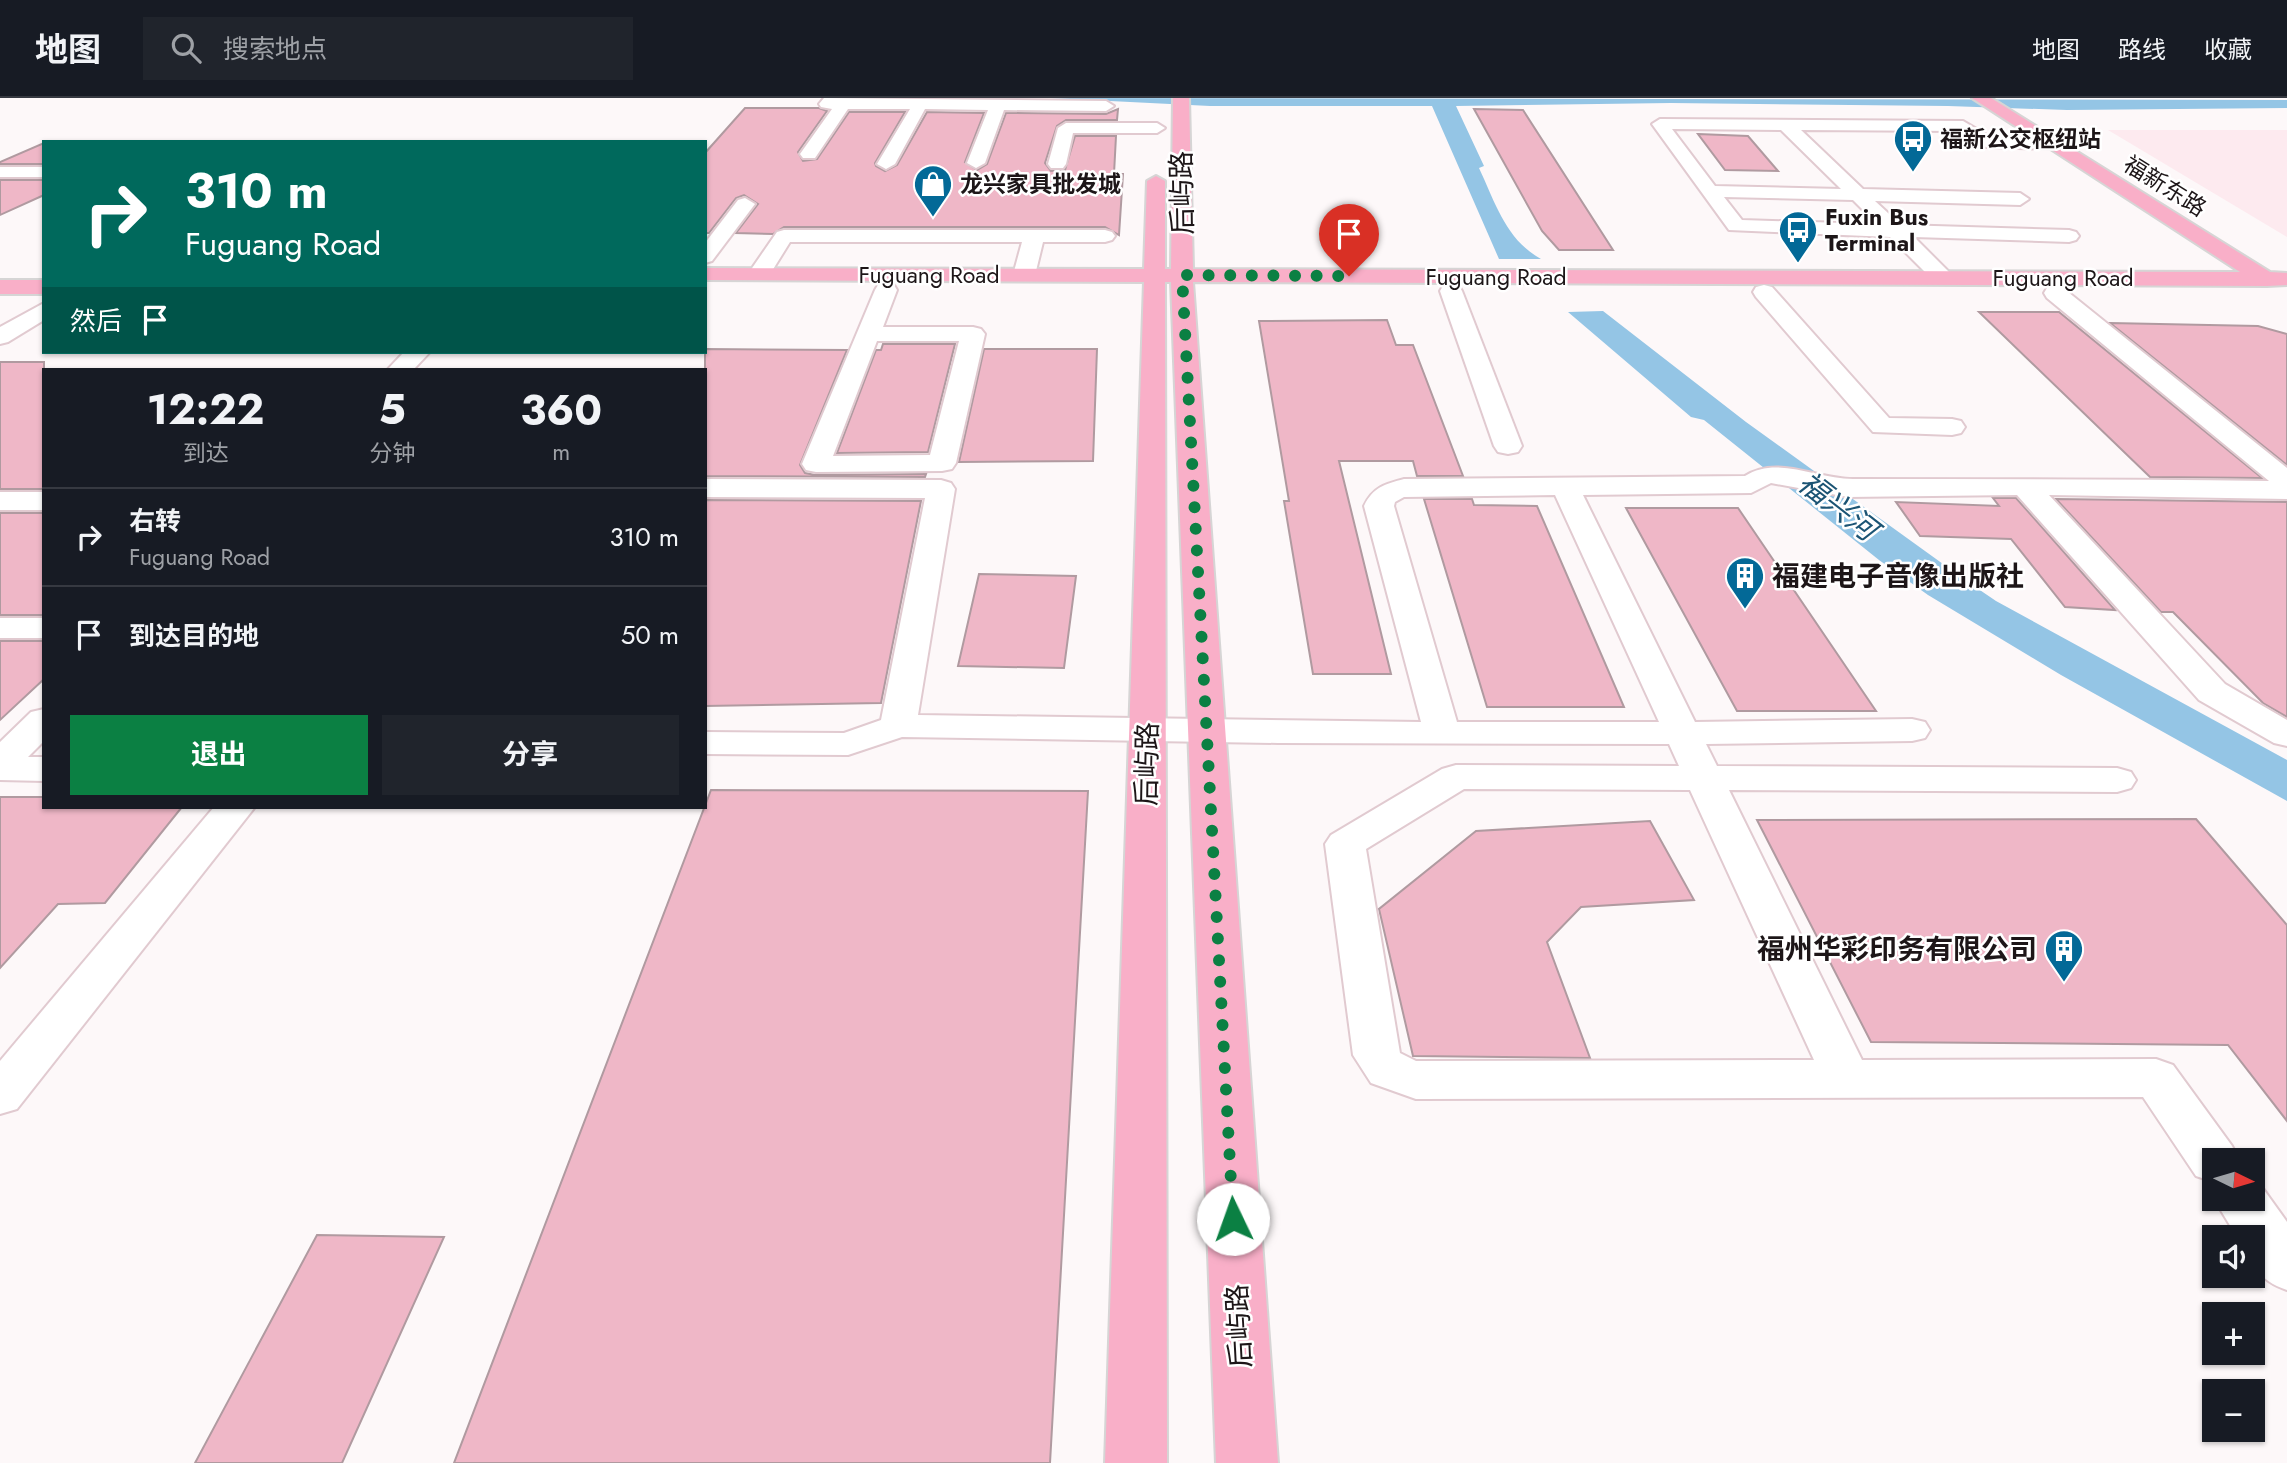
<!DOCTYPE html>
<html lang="zh">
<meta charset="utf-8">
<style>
:root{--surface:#171b24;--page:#20242c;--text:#f1f3f6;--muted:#9ea1a6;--line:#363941;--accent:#0b8043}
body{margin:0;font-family:Jost,"Noto Sans SC",sans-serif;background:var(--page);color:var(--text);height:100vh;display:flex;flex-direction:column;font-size:26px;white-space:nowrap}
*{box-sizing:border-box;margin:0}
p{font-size:23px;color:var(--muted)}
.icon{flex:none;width:38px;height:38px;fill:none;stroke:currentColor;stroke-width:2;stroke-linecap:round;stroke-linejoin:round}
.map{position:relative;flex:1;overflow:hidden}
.drawer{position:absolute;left:42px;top:270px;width:665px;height:441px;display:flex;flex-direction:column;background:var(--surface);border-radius:0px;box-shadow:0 2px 5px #0004}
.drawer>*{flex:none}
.hud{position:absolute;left:42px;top:42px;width:665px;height:214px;border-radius:0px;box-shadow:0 2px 5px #0004;background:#00695c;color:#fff;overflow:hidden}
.needle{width:46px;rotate:95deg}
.fabs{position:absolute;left:2202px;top:1050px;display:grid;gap:14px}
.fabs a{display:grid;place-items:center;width:63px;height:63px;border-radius:0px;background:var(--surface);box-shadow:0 2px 5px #0004;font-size:35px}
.pin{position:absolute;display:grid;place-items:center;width:60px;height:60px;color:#fff;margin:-72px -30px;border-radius:50% 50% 50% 0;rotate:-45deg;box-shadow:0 0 7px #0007}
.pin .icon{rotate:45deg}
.me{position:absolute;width:77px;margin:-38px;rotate:357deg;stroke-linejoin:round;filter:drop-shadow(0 0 5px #0008)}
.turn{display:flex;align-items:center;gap:24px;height:147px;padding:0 28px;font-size:32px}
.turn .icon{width:91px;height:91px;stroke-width:2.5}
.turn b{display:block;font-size:49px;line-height:60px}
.then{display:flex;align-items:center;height:66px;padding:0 28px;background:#0003;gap:14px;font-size:26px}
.eta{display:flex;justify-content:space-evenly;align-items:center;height:119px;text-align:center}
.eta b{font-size:42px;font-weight:700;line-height:49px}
.cta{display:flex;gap:14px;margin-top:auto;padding:14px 28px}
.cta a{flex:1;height:80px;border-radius:0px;background:var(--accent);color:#fff;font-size:28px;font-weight:700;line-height:80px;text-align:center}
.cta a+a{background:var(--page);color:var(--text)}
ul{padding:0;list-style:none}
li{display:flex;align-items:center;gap:21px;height:98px;padding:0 28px;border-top:2px solid var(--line)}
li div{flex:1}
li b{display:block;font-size:26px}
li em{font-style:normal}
header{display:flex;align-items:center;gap:42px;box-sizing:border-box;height:98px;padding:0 35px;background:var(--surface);border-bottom:2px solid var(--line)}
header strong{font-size:33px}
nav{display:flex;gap:38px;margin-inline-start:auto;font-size:24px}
.search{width:490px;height:63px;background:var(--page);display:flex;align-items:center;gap:18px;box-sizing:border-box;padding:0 24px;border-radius:0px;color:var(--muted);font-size:26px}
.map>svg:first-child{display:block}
</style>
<header>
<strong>地图</strong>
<div class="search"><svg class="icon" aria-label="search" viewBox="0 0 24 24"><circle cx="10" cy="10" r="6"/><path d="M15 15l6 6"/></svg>搜索地点</div>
<nav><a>地图</a><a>路线</a><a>收藏</a></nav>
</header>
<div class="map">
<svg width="2287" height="1365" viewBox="0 0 2287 1365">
<rect width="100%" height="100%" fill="#fdf8f9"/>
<!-- built -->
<path fill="#fdeaef" d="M2108,32H2287V139Z"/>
<!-- water -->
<g fill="#94c5e5">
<path d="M1050,0L2287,2V10L2067,12L1948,8L1671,5L1456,8L1484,68L1479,70C1495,104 1506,142 1541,161H1499L1432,8H1210Z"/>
<path d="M1603,213L1746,324L1968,484L1996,503L2287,662V703L2061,577L1928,497L1879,462L1704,322L1691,319L1568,214Z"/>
</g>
<!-- building -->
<g fill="#efb7c7" stroke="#b09aa0" stroke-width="2">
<path d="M745,10H819L827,13L798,54L803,63L817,61L849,14H905L875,65L876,68L885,73L897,67L927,14L984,15L965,64L977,72L987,66L1006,15L1106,16L1118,11L1117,22H1066L1057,28L1045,65L1051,73L1065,72L1075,38H1116L1114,76H1123L1119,137L1105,129H784L773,136L736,135L758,106L744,97L736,100L709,135H705V55Z"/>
<path d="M1474,11L1523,12L1613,152H1559L1542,133Z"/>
<path d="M1698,36L1748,38L1778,73L1725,72Z"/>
<path d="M44,45V66H0V64Z"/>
<path d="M0,82H44V97L0,117Z"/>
<path d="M1979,214H2059L2262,380L2150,379Z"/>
<path d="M1387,222L1396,247H1413L1463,378H1417L1413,363H1339L1391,576H1313L1284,403H1289L1259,223Z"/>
<path d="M2110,225L2258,228L2287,236V367Z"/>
<path d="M883,246H955L928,354L837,355L876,252H881Z"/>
<path d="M705,251L847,252L800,367L805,375L815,377L926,376L925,379L705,378Z"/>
<path d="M984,251H1097L1093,363L959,364Z"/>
<rect x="0" y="264" width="44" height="127"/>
<path d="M1993,400H2016L2115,512L2065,509L2011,441L1920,438L1896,404L1999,408Z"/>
<path d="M1424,401H1472L1474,407L1537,408L1624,609H1487Z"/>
<path d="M2056,401L2287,404V619L2263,605L2173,514H2161Z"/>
<path d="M705,402L921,403L881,605L705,608Z"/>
<path d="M1626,410H1738L1876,613H1737Z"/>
<rect x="0" y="415" width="44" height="102"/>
<path d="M979,476L1076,478L1064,570L958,568Z"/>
<path d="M0,543H44V581L0,622Z"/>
<path d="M711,692L1088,693L1050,1365H454Z"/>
<path d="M0,699H44V709H182L105,805L58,806L0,870Z"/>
<path d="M2196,721L2287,827V1023L2228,947L1871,944L1757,722Z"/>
<path d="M1650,723L1694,802L1581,809L1547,844L1590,960L1413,958L1379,811L1476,733Z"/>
<path d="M317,1137L444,1139L342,1365H195Z"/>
</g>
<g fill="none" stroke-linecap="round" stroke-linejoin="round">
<!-- minor casing -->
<g stroke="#e1cad0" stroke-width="4">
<g id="minor">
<path d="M824,0L1106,3L1114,8L1106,13L1004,12L985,65L976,70L967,65L988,12L925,11L895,66L886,71L877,66L910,11H848L815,60H803L800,56L832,11L821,9L819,6Z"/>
<path d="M1660,21L1963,23L1990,39L2060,42L2063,46L2054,51L1986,49L1959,33L1801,32L1863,91L2020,95L2029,101L2020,107L1875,103L1901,127L2069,132L2076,134L2079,138L2076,142L2069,144L1914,139L1954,179L1951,184H1935L1890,139L1729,132L1652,26ZM1672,31L1781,32L1841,91L1715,88ZM1724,99L1853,102L1877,126L1742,122Z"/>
<path d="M1066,25H1157L1165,30L1157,35H1073L1066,66L1063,70H1051L1048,66L1058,30Z"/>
<rect x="0" y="69" width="44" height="10"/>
<path d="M745,100L755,106L712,163L705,165V145L738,102Z"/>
<path d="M784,132H1105L1112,134L1115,138L1112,142L1105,144H1043L1035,177L1032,182H1016L1013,177L1022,144H790L767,181H751L748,176L777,134Z"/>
<path d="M886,185L894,187L897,192L883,229H973L981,231L985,236L956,365L952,371L942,373L816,374L806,372L802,366L875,192L878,187ZM877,243H959L930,357L833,358Z"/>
<path d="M1451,186L1459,188L1462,193L1522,348L1518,354L1508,356L1498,354L1494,348L1440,193L1443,188Z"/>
<path d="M1764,187L1772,189L1889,320L1952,321L1961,323L1965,329L1961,335L1952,337L1873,334L1756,199L1753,194L1756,189Z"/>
<path d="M2055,188L2063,190L2287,370V401L2049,397L2225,586L2287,622V648L2274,645L2199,602L2017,397L1848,399L1771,385L1751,395L1583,397L1695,624L1912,621L1925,624L1930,632L1925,640L1912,643L1706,646L1717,668L2117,670L2131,674L2136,682L2131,690L2117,694L1729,692L1862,962L2156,961L2173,967L2232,1048L2239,1062H2214V1084L2196,1078L2143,999L1416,1001L1371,985L1353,957L1325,746L1331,737L1442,671L1456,667L1679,668L1669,646L1278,645L902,639L848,657L705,656V634L844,635L881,622L925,400L705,399V381L941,382L951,385L955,391L918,617L1421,624L1364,408C1373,389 1385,386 1404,381L1745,378C1777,357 1817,381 1853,381C1992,381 2130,381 2269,383L2047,200L2044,195L2047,190ZM1555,397L1659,624H1457L1394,408L1395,404L1404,399ZM1464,691L1690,692L1814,962L1416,963L1400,955L1366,751Z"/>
<path d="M44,205V222L8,244L0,246V229Z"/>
<path d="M404,254H430L414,271H388Z"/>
<rect x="0" y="394" width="44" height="18"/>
<rect x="0" y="520" width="44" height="20"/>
<path d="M44,611V643L28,659H44V683L0,682V644L31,614Z"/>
<path d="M214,709H255L17,1011L0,1016V963Z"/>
<path d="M2252,1083L2259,1085L2287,1124V1192C2258,1182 2252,1169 2252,1139H2237L2214,1101H2252Z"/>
</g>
</g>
<!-- major casing -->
<g stroke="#d6d5d5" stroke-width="4">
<g id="major">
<path d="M1173,0H1189L1193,171L2240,174L1972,0H1991L2270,174L2287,175V187L2267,188L1193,184L1278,1365H1216L1171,184H1165L1167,1365H1105L1144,184L705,182V170L1144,171L1147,83L1156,78L1165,83V171H1171Z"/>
<rect x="0" y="182" width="44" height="14"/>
</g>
</g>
<!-- minor -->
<use href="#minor" fill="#fff" fill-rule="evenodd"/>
<!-- major -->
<use href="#major" fill="#f9afc8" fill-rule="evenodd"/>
</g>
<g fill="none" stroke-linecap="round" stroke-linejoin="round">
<!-- route -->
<path stroke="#0b8043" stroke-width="12" stroke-dasharray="0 21.6" d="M1233,1121L1182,177L1349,178"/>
</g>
<!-- icons -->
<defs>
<g id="bus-pin" transform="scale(2.0125)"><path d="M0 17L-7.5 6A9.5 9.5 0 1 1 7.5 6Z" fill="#036997" stroke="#fff"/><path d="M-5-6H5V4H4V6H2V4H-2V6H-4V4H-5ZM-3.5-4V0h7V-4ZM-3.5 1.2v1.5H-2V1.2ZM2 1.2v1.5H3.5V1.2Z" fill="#fff"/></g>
<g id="shop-pin" transform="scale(2.0125)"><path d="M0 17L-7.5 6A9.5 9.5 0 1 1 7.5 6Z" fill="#036997" stroke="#fff"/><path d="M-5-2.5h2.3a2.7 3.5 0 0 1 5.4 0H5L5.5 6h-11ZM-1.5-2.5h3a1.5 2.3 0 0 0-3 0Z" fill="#fff"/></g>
<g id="building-pin" transform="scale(2.0125)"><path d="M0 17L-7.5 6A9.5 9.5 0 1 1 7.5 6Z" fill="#036997" stroke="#fff"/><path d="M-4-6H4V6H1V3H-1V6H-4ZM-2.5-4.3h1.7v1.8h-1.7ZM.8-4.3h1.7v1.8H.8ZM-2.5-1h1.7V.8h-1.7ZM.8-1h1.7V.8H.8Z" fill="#fff"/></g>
</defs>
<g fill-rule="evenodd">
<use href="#bus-pin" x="1913" y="41"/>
<use href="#shop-pin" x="933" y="86"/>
<use href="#bus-pin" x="1798" y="132"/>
<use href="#building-pin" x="1745" y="478"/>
<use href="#building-pin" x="2064" y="851"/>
</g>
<g text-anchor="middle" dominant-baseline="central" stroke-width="5" stroke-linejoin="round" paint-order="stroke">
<!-- far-poi labels -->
<g font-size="23" font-weight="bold" fill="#1d1618" stroke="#fff" text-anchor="start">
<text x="1940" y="41">福新公交枢纽站</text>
<text x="960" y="86">龙兴家具批发城</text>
<text x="1825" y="119">Fuxin Bus<tspan x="1825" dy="26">Terminal</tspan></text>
</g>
<!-- far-street labels -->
<g font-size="23" fill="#1d1618" stroke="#fff">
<text transform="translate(2165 88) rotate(32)">福新东路</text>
<text x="929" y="177">Fuguang Road</text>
<text x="1496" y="179">Fuguang Road</text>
<text x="2063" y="180">Fuguang Road</text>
</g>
<!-- street labels -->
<g font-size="28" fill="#1d1618" stroke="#fff">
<text transform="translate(1182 95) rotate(-91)">后屿路</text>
<text transform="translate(1147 666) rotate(-89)">后屿路</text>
<text transform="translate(1239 1228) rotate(-93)">后屿路</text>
</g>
<!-- poi labels -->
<g font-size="28" font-weight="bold" fill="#1d1618" stroke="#fff" text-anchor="start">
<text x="1772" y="478">福建电子音像出版社</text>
<text x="2037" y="851" text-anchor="end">福州华彩印务有限公司</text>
</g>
<!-- water labels -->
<g font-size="30" font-style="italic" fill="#1b5474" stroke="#fff">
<text transform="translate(1838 408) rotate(38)">福兴河</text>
</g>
</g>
</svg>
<div class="fabs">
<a><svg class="needle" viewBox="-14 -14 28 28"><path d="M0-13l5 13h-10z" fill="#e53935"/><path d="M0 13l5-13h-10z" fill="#9ea1a6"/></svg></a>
<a><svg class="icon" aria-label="sound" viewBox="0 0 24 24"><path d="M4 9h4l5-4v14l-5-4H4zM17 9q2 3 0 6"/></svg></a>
<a>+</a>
<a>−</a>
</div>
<div class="pin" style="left:1349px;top:178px;background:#d93025"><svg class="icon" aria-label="arrive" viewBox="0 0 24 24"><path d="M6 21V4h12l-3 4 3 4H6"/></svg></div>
<svg class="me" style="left:1233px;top:1121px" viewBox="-20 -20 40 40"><circle r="19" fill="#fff"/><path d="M0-13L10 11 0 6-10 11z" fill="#0b8043"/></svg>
<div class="hud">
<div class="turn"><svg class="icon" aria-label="right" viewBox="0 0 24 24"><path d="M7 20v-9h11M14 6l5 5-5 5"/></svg><div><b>310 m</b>Fuguang Road</div></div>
<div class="then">然后<svg class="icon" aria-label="arrive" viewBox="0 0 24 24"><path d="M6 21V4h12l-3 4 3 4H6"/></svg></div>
</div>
<section class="drawer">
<div class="eta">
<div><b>12:22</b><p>到达</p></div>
<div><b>5</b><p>分钟</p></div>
<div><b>360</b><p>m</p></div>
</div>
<ul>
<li><svg class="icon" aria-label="right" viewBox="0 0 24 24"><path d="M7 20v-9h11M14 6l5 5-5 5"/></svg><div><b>右转</b><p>Fuguang Road</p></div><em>310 m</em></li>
<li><svg class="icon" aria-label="arrive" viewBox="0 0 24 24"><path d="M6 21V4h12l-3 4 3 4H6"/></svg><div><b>到达目的地</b></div><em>50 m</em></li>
</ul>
<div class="cta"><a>退出</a><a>分享</a></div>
</section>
</div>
